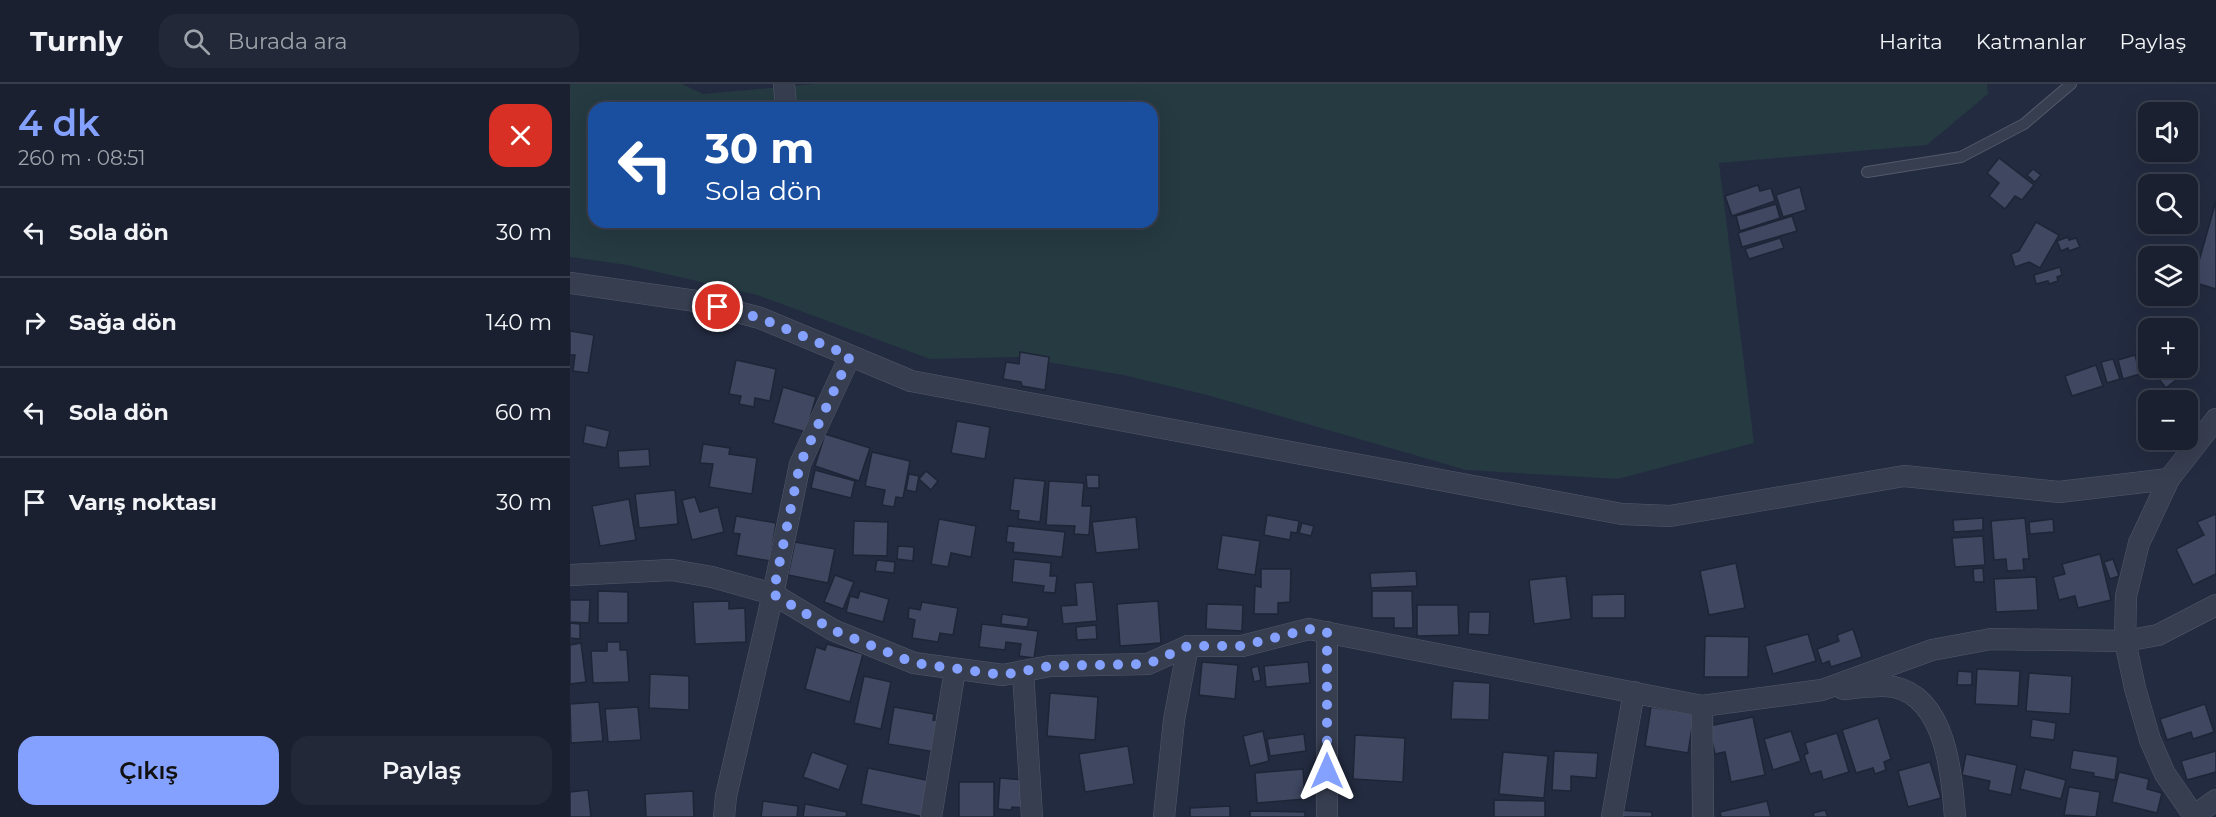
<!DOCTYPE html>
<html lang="tr">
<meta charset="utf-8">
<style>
:root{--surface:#1a2030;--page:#232838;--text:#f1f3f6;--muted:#9fa3ab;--line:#383e4c;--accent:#85a1ff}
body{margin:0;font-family:Montserrat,sans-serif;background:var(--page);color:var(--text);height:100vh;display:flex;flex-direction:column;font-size:22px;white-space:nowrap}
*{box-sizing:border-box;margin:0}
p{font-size:20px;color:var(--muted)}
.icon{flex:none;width:33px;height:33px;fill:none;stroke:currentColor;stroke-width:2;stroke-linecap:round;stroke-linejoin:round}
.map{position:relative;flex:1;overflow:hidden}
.side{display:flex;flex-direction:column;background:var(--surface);width:570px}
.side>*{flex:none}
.top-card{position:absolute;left:18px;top:18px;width:570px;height:126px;border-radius:18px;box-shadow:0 6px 24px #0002,0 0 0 2px var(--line);background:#1a4fa0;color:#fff;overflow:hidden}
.buttons{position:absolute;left:1568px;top:18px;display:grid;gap:12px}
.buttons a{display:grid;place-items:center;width:60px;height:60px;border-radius:12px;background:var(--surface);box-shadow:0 6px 24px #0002,0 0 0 2px var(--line);font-size:30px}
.pin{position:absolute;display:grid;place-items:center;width:51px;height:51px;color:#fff;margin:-26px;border:3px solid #fff;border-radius:50%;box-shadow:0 2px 6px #0007}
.me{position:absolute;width:66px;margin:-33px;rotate:0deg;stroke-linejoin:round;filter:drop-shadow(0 0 4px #0008)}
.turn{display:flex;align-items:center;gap:21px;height:126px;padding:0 18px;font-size:27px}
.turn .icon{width:78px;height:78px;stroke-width:2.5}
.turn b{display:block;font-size:42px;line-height:51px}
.round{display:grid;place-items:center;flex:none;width:63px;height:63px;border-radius:18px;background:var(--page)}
.summary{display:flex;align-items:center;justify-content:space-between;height:102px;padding:0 18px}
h1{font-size:36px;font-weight:600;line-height:45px;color:var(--accent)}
.primary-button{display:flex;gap:12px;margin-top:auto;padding:12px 18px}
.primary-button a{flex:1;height:69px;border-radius:18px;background:var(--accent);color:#111;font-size:24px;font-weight:600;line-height:69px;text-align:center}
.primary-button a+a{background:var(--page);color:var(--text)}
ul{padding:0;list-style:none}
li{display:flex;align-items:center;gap:18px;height:90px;padding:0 18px;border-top:2px solid var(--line)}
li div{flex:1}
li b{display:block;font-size:22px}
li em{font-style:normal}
header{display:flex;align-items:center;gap:36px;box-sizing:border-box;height:84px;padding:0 30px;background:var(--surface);border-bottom:2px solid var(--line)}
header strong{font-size:28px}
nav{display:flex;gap:33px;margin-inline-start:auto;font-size:21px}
.search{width:420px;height:54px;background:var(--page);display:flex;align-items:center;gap:15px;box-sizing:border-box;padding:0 21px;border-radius:18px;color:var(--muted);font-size:22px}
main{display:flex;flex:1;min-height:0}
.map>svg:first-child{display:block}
</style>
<header>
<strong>Turnly</strong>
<div class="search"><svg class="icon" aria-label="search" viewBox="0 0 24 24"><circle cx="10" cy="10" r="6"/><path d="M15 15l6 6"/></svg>Burada ara</div>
<nav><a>Harita</a><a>Katmanlar</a><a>Paylaş</a></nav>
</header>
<main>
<section class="side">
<div class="summary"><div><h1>4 dk</h1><p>260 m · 08:51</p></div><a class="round" style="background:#d93025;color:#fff"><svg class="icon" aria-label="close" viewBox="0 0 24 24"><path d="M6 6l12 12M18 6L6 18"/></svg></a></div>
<ul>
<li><svg class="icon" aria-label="left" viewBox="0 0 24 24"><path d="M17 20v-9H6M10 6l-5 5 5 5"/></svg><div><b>Sola dön</b></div><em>30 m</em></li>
<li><svg class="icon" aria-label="right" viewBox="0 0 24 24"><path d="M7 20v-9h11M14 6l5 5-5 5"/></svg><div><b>Sağa dön</b></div><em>140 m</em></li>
<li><svg class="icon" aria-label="left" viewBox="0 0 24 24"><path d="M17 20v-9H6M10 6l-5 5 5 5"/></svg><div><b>Sola dön</b></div><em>60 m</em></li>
<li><svg class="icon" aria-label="arrive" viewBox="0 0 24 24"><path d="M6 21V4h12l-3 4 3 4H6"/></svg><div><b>Varış noktası</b></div><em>30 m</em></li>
</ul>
<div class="primary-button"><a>Çıkış</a><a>Paylaş</a></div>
</section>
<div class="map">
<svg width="1646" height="733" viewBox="0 0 1646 733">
<rect width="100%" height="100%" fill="#232b40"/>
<!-- green -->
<path fill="#253a41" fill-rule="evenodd" d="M0,0H112L133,10L245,0H1417L1418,10L1357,61L1149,79L1184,359L1048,395L896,386L637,311L553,291L448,273L360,275L187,211L57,181L0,173ZM24,24H582V138H24Z"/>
<!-- building -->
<g fill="#3f4761" stroke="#1e2537" stroke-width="1.5">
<path d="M1429,74L1464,101L1452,116L1445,112L1435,125L1419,112L1429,99L1417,89Z"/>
<path d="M1463,85L1471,91L1465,98L1457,91Z"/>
<path d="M1188,101L1190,107L1201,104L1205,117L1162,132L1155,112Z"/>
<path d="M1230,103L1236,126L1213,133L1206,111Z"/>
<path d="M1646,117V205L1623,198Z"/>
<path d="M1206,120L1210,134L1170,147L1166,132Z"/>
<path d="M1222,132L1227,147L1172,163L1168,149Z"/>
<path d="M1466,138L1489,151L1470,184L1459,178L1445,183L1441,170L1449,167Z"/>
<path d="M1498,153L1499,156L1506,154L1510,163L1499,167L1498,164L1491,167L1487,157Z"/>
<path d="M1210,154L1214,164L1179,175L1175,165Z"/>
<path d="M1490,183L1492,191L1487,193L1488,197L1479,200L1478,197L1466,200L1464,191Z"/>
<path d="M0,247L24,251L18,289L3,287L5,271H0Z"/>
<path d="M1617,266L1627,279L1596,304L1580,284H1617Z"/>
<path d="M450,268L479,273L475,306L452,302L451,298L433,295L436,278L449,280Z"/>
<path d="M1565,271L1570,290L1553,295L1548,276Z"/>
<path d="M1543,275L1550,295L1537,299L1531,278Z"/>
<path d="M166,276L206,285L200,317L185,314L184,323L169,320L171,312L159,310Z"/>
<path d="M1526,281L1533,302L1502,312L1495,292Z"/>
<path d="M213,303L246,313L236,348L203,339Z"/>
<path d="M387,337L420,343L415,375L381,369Z"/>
<path d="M16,341L40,347L36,364L13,359Z"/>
<path d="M255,350L300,364L289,397L245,382Z"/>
<path d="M133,360L160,364L159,370L187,374L182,410L139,403L143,380L130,379Z"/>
<path d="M79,365L80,382L49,384L48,367Z"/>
<path d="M302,368L340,377L333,414L326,413L324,423L312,421L315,406L295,402Z"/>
<path d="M245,386L285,397L281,414L241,404Z"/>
<path d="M356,387L368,397L361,406L349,395Z"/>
<path d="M339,390L349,392L346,408L336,406Z"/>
<path d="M516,391H529V404H517Z"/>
<path d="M444,394L475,397L470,438L448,435L449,427L440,426Z"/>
<path d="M479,397L514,399L512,422H521L519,451L504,450L505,442L476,441Z"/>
<path d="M105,406L108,440L69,444L65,410Z"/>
<path d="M125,413L130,428L148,423L154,448L122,456L112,416Z"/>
<path d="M59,415L66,456L30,462L22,422Z"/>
<path d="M1646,430V490L1623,501L1606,465L1634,451L1627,438Z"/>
<path d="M697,431L729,437L727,449L721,448L720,456L694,451Z"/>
<path d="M166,432L206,439L200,477L166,471L170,450L163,449Z"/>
<path d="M566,433L569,465L526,469L522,438Z"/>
<path d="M1413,434V446L1384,448L1383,436Z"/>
<path d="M1455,434L1459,475H1453L1454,486L1437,487L1436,475L1424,476L1421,437Z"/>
<path d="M369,435L406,442L401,473L381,469L378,483L361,480Z"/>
<path d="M1483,435L1484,448L1460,450L1459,438Z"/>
<path d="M284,437L318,438L317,472L283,471Z"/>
<path d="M732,439L744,442L741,452L729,449Z"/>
<path d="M438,442L495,448L492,473L443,468L444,459L436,458Z"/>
<path d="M652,451L690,457L685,491L647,485Z"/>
<path d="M1413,452L1415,481L1385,483L1382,454Z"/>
<path d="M225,458L265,465L258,499L218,491Z"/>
<path d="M328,462L344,463L343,477L327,475Z"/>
<path d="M1530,470L1541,516L1508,524L1505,512L1489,516L1483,493L1495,490L1492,480Z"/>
<path d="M444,475L481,479L480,492H487L485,509L473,508L474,502L442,498Z"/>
<path d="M1543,475L1549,492L1540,495L1534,478Z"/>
<path d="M307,476L325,478L324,489L305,487Z"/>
<path d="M1166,479L1175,524L1139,531L1130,487Z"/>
<path d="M1413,484L1414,498H1404L1403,485Z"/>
<path d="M691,485H721L720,518L708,519V530H684L685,502L691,503Z"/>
<path d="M846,487L847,502L801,504L800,489Z"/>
<path d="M265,491L284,498L273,525L254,518Z"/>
<path d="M996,492L1001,535L964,540L959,496Z"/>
<path d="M1466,493L1468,526L1426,528L1424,495Z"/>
<path d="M523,498L527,537L493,540L491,522L507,521L505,499Z"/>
<path d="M28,507L58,508V539H28Z"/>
<path d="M290,507L319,515L313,538L276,528L280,512L288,514Z"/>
<path d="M802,507H842L843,544H824V534H802Z"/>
<path d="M1055,510V534H1022V511Z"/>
<path d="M0,516H20L19,539L0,538Z"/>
<path d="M159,517V525L175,524L176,558L125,560L123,518Z"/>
<path d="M588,517L591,559L550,562L547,520Z"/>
<path d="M352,518L388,524L383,551L370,549L368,558L342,554L345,536L338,534L339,524L350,526Z"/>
<path d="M637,520L673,521L672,547L636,545Z"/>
<path d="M847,521H888L889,551L847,552Z"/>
<path d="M899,528H920L919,551L898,550Z"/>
<path d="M432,530L459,534L457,543L431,540Z"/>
<path d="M0,539L10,540V555L0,554Z"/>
<path d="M412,540L468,547L464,574L449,572L451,560L436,558L435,566L409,563Z"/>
<path d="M526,541L527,555L507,556L506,543Z"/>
<path d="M1283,545L1292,573L1261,583L1259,577L1252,580L1247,565L1269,557L1267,551Z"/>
<path d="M1238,550L1246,577L1203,590L1195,562Z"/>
<path d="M1135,552L1179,553L1178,593H1134Z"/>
<path d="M37,558H50V566H57L59,598L23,599L21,567H37Z"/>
<path d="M11,559L16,598L0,600V561Z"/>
<path d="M257,560L293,570L280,618L235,605L246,563L255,566Z"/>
<path d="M632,578L668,581L665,615L629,611Z"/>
<path d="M738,578L740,599L696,603L694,582Z"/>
<path d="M688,582L691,596L684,598L681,584Z"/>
<path d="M1407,585L1450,587L1448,622L1405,620Z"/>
<path d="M1388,587L1402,588V601H1387Z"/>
<path d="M1459,589L1502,592L1500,630L1456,627Z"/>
<path d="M80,590L119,592V626L79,624Z"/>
<path d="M294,592L321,598L311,645L284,639Z"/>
<path d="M883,597L920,599L919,636L881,635Z"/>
<path d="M480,609L528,613L525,656L477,652Z"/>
<path d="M29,618L33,657L1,659L0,620Z"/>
<path d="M1635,620L1644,648L1623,655L1621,648L1597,656L1590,635Z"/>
<path d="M68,623L71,656L38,658L35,625Z"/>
<path d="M324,623L364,630L363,636L371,637L365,668L318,660Z"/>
<path d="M1081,623L1124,630L1118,669L1075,662Z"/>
<path d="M1183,633L1195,691L1161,698L1155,668L1145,670L1139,642Z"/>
<path d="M1308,634L1321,675L1314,678L1316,686L1305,690L1303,684L1286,689L1272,646Z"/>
<path d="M1462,635L1486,639L1484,656L1460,653Z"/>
<path d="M693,647L699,677L680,682L673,652Z"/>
<path d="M1221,647L1231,677L1203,686L1194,655Z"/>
<path d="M1267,649L1279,688L1253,696L1251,687L1240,690L1234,671L1238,669L1235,659Z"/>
<path d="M734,650L736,667L700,672L697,655Z"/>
<path d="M785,651L835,654L833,698L783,695Z"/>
<path d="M558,662L564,700L515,708L509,670Z"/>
<path d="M1503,666L1548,673L1545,696L1523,692L1524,689L1500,685Z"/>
<path d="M984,667L1028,669L1026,694L1001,692V707L982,706Z"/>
<path d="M1646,667V688L1617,696L1611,677Z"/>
<path d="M242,668L278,681L269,706L233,693Z"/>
<path d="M933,668L978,672L974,714L929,710Z"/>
<path d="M1396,670L1447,681L1441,711L1418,706L1420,697L1392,691Z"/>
<path d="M1360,678L1371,714L1338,723L1328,687Z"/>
<path d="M298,684L361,697L354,733L291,720Z"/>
<path d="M733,685L735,715L687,719L685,689Z"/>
<path d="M1455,685L1496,696L1491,715L1450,705Z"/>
<path d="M1549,688L1579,695L1577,705L1592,709L1587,729L1542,718Z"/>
<path d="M430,694L455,696L453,724L442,723L441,726L428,725Z"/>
<rect x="389" y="698" width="35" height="35"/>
<path d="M1499,703L1530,708L1526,733L1494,731Z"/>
<path d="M18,706L21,733H0V708Z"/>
<path d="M123,707L124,733H76L75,710Z"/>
<path d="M924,716L975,717V733H924Z"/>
<path d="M193,717L228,722L227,733H191Z"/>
<path d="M1197,717L1201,733H1151L1150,728Z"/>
<path d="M235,720L277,728L276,733H233Z"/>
<path d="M660,722V733H620V724Z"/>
<path d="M1047,726L1082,728V733H1047Z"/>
<path d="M1255,726L1258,733H1244L1243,729Z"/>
<path d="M680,727L735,728V733H680Z"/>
</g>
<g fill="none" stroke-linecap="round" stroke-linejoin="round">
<!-- lane casing -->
<g stroke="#52596b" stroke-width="12">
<path id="lane" d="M1297,88L1391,73L1454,40L1501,0"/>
</g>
<!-- street casing -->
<g stroke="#52596b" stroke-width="22">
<g id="street">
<path d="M214,0L216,24"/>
<path d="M0,199L126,217L190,234L341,297L1052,430L1100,432L1334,392L1489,408L1599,395"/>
<path d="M0,491L102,486L142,493L203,510L263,546L344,579L433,591L480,582L578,580L618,562H672L739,545L1132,622L1252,606L1362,566L1421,555L1555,557L1588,551L1646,521"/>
<path d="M453,588L462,733"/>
<path d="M1273,605C1289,604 1309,600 1324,603C1376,614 1382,691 1385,733"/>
<path d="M1132,622L1133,733"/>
<path d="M1624,732L1595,690L1580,656L1565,604L1555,557L1556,512L1569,459L1599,395L1646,335"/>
<path d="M154,733L156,712L203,510L230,380L280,272"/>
<path d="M361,733L385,586"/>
<path d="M594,733L604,636L618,562"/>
<path d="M757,733V548"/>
<path d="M1042,733L1064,608"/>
<path d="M1622,733L1646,716"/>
</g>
</g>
<!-- lane -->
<use href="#lane" stroke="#373e50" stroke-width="10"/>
<!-- street -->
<use href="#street" stroke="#373e50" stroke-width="21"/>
</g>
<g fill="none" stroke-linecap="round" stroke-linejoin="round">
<!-- route -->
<path stroke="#85a1ff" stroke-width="10" stroke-dasharray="0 18" d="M148,223L190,234L280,272L230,380L203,510L263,546L344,579L433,591L480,582L578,580L618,562H672L739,545L757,548V687"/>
</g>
</svg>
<div class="buttons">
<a><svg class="icon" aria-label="sound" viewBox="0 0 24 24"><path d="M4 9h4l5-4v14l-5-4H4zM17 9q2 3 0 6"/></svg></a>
<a><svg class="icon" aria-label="search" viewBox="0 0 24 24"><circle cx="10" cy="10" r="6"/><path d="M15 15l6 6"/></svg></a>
<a><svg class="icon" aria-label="layers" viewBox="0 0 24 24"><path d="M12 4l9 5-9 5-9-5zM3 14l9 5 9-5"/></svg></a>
<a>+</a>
<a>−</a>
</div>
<div class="pin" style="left:148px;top:223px;background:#d93025"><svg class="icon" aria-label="arrive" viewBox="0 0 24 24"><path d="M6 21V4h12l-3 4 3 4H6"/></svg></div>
<svg class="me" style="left:757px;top:687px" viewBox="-20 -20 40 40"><path d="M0-17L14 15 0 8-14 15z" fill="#85a1ff" stroke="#fff" stroke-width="4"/></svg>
<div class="top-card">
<div class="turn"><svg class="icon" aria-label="left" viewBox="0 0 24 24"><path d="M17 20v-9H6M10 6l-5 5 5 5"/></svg><div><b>30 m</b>Sola dön</div></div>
</div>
</div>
</main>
